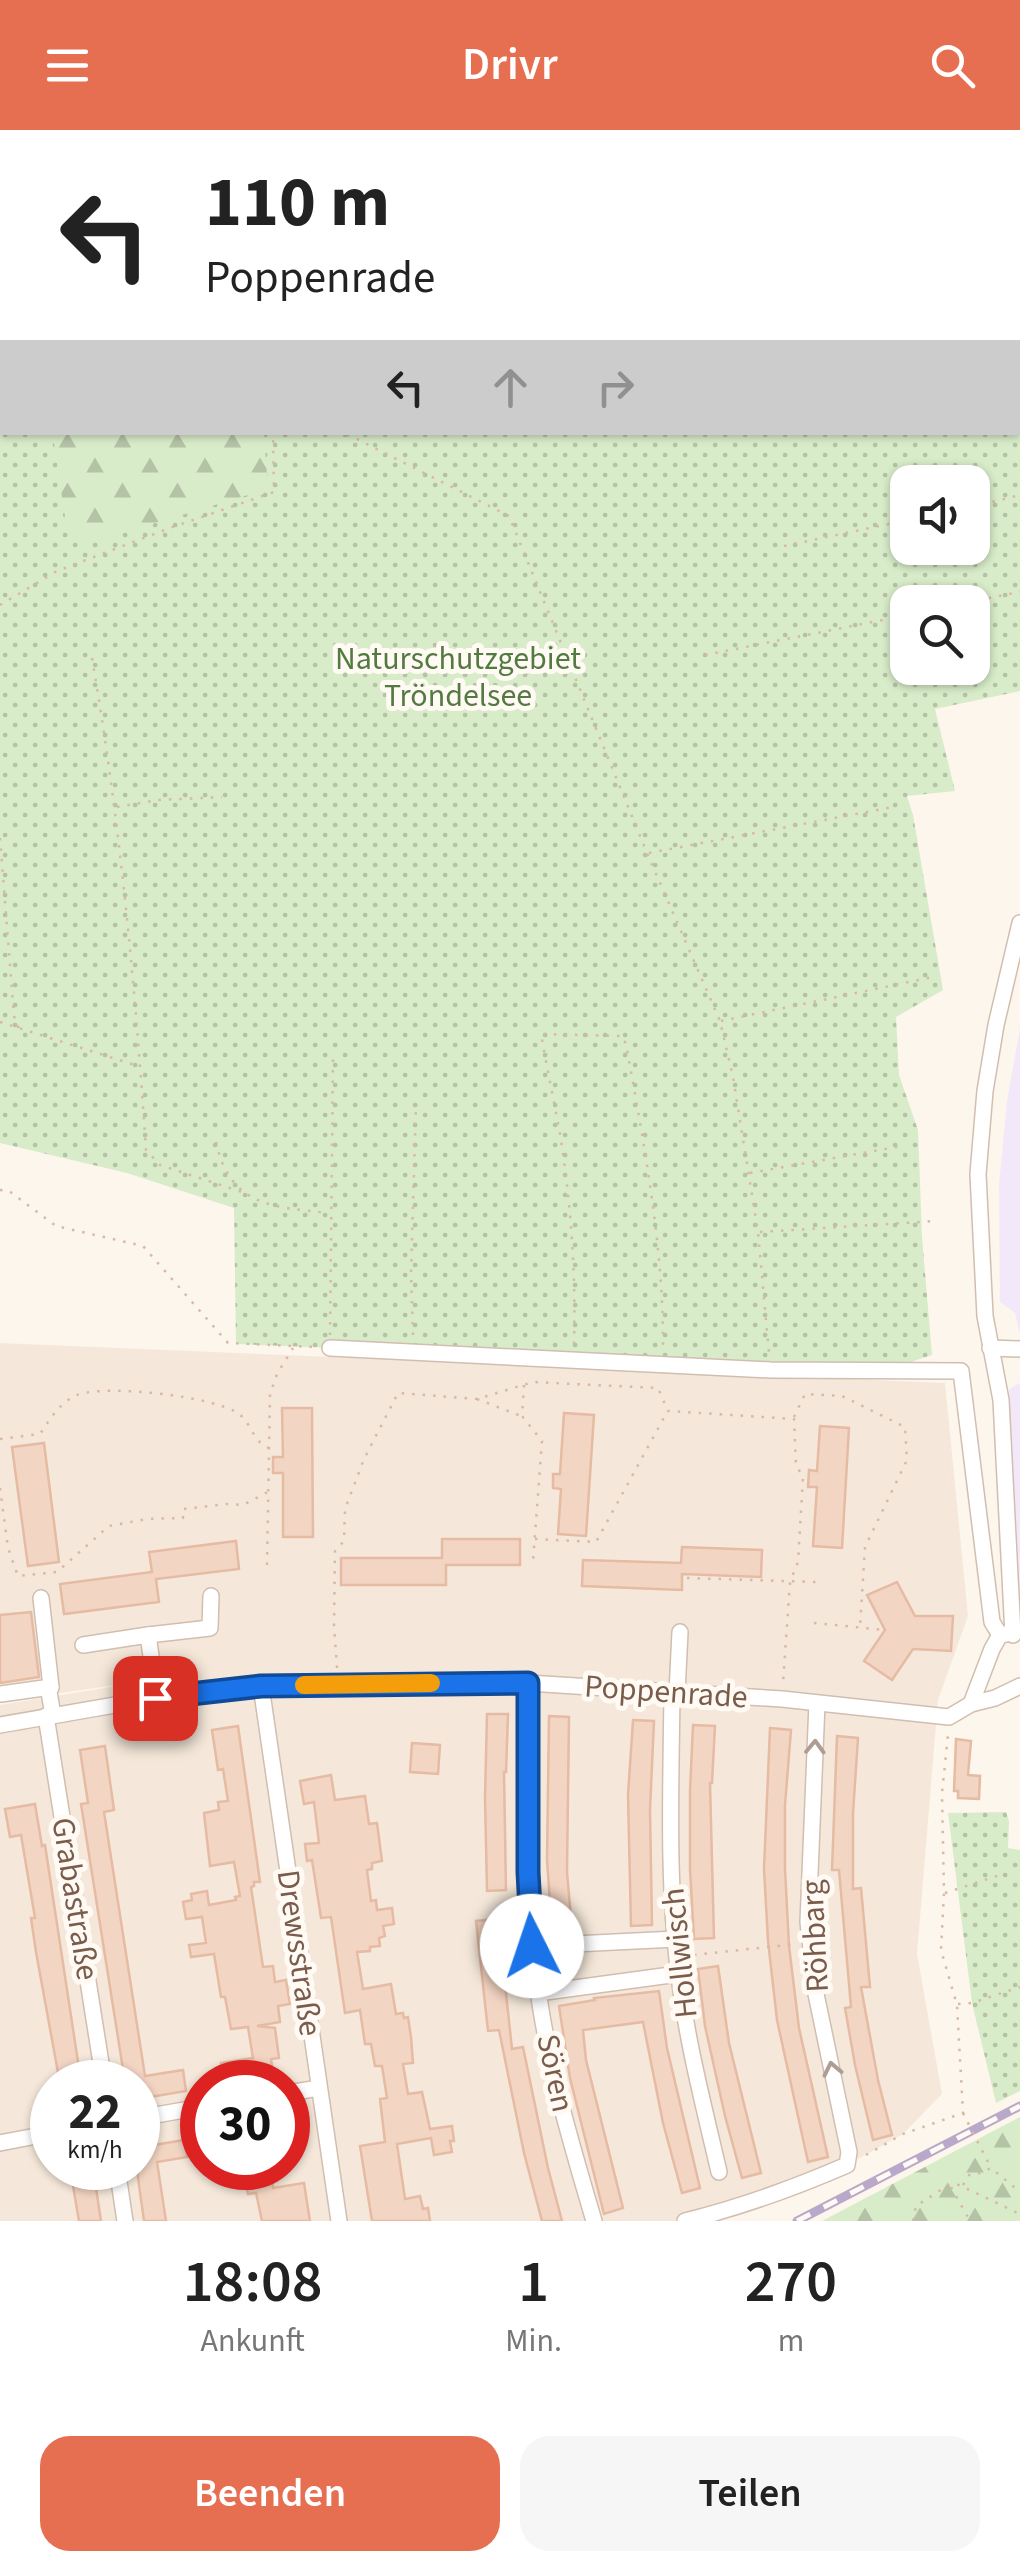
<!DOCTYPE html>
<html lang="de">
<meta charset="utf-8">
<style>
:root{--surface:#fff;--page:#f6f6f6;--text:#222;--muted:#767676;--accent:#e76f51}
body{margin:0;font-family:"Source Sans 3",sans-serif;background:var(--page);color:var(--text);height:100vh;display:flex;flex-direction:column;font-size:38px;white-space:nowrap}
*{box-sizing:border-box;margin:0}
p{font-size:32px;color:var(--muted)}
.icon{flex:none;width:55px;height:55px;fill:none;stroke:currentColor;stroke-width:2;stroke-linecap:round;stroke-linejoin:round}
.map{position:relative;height:2091px;overflow:hidden}
.sheet{display:flex;flex-direction:column;background:var(--surface);flex:1}
.sheet>*{flex:none}
.hud{position:absolute;left:0px;top:0px;width:1020px;height:305px;box-shadow:0 2px 8px #0004;background:#fff;color:var(--text);overflow:hidden}
.controls{position:absolute;left:890px;top:335px;display:grid;gap:20px}
.controls a{display:grid;place-items:center;width:100px;height:100px;border-radius:20px;background:var(--surface);box-shadow:0 2px 8px #0004;font-size:50px}
.speed{position:absolute;left:30px;top:1930px;display:flex;gap:20px;font-size:50px;font-weight:700;text-align:center}
.speed>*{display:grid;place-content:center;width:130px;height:130px;border-radius:50%;background:var(--surface);box-shadow:0 2px 8px #0004;line-height:1}
.speed small{font-size:25px;font-weight:400}
.speed .limit{border:15px solid #d22;background:#fff;color:#111}
.pin{position:absolute;display:grid;place-items:center;width:85px;height:85px;color:#fff;margin:-42px;border-radius:20px;box-shadow:0 5px 15px #0006}
.me{position:absolute;width:110px;margin:-55px;rotate:356deg;stroke-linejoin:round;filter:drop-shadow(0 0 8px #0008)}
.turn{display:flex;align-items:center;gap:35px;height:210px;padding:0 40px;font-size:45px}
.turn .icon{width:130px;height:130px;stroke-width:2.5}
.turn b{display:block;font-size:70px;line-height:85px}
.lanes{display:flex;align-items:center;height:95px;padding:0 40px;background:#0003;justify-content:center;gap:50px;direction:ltr}
.lanes .off{opacity:.35}
.eta{display:flex;justify-content:space-evenly;align-items:center;height:170px;text-align:center}
.eta b{font-size:60px;font-weight:600;line-height:70px}
.button{display:flex;gap:20px;margin-top:auto;padding:20px 40px}
.button a{flex:1;height:115px;border-radius:30px;background:var(--accent);color:#fff;font-size:40px;font-weight:600;line-height:115px;text-align:center}
.button a+a{background:var(--page);color:var(--text)}
header{display:flex;justify-content:space-between;align-items:center;height:130px;padding:0 40px;background:var(--accent);color:#fff;font-size:45px;font-weight:600}
.map>svg:first-child{display:block}
</style>
<header><svg class="icon" aria-label="menu" viewBox="0 0 24 24"><path d="M4 6h16M4 12h16M4 18h16"/></svg>Drivr<svg class="icon" aria-label="search" viewBox="0 0 24 24"><circle cx="10" cy="10" r="6"/><path d="M15 15l6 6"/></svg></header>
<div class="map">
<svg width="1020" height="2091" viewBox="0 0 1020 2091">
<defs>
<pattern id="green-dots" width="8" height="8" patternUnits="userSpaceOnUse" patternTransform="scale(2.5)"><rect width="8" height="8" fill="#d8ecc9"/><path d="M2 2h.1M6 6h.1" fill="none" stroke="#b4c2a5" stroke-width="1.8" stroke-linecap="round"/></pattern>
<pattern id="forest-firs" width="22" height="20" patternUnits="userSpaceOnUse" patternTransform="scale(2.5)"><rect width="22" height="20" fill="#d8ecc9"/><path d="M5 1l3.5 6h-7zM16 11l3.5 6h-7z" fill="#b4c2a5"/></pattern>
</defs>
<rect width="100%" height="100%" fill="#fdf6ec"/>
<!-- residential -->
<path fill="#f5e8da" fill-rule="evenodd" d="M0,1213L945,1253L968,1486L938,1570L917,1824L942,1964L903,2004L847,2035L685,2091H0V1575L190,1544L0,1572ZM52,1952H138V2038H52ZM202,1952H288V2038H202Z"/>
<!-- education -->
<g fill="#f3e8fa">
<path d="M1020,898V1204L1015,1183L1000,1172L999,1055L1007,971Z"/>
<path d="M1020,1253V1461L1009,1259Z"/>
</g>
<!-- green -->
<g fill="url(#green-dots)" fill-rule="evenodd">
<path d="M0,0H705V2H2V302H1018V91L1020,89V561L935,579L955,661L907,666L913,685L943,860L896,887L899,945L918,1000L922,1107L932,1225L883,1241L236,1214L234,1078L127,1043L0,1013ZM908,352H972V418H908ZM908,472H972V538H908Z"/>
<path d="M1006,1682L1009,1691L1008,1718L1020,1720V1961L996,1973L972,1873L948,1683Z"/>
</g>
<!-- forest -->
<g fill="url(#forest-firs)">
<path d="M28,303H264L268,359L89,413L67,400L54,313Z"/>
<path d="M1020,1987V2091H822Z"/>
</g>
<!-- building -->
<g fill="#f3d5c3" stroke="#e6bba3" stroke-width="2.5">
<path d="M282,1278H312L313,1407H283V1343H273V1327H283Z"/>
<path d="M564,1283L594,1285L586,1406L558,1404L561,1359L553,1358V1344H560Z"/>
<path d="M820,1296L849,1298L842,1418L813,1416L817,1357H808L809,1340L817,1341Z"/>
<path d="M44,1313L59,1432L28,1436L12,1317Z"/>
<path d="M442,1409H520V1435H446V1455H341V1428H442Z"/>
<path d="M236,1411L239,1439L156,1449L159,1472L64,1484L60,1454L152,1442L149,1422Z"/>
<path d="M682,1417L762,1420L761,1447L682,1444V1460L582,1456L583,1430L681,1433Z"/>
<path d="M897,1452L915,1486H953L951,1521L913,1519L892,1550L864,1531L885,1500L867,1465Z"/>
<path d="M31,1482L39,1547L0,1553V1485Z"/>
<path d="M487,1584H508L506,1642H504L506,1760L487,1761L485,1668Z"/>
<path d="M549,1586L569,1587L567,1742L572,1800L552,1801L547,1730Z"/>
<path d="M633,1590L654,1591L650,1680L652,1795L631,1796L628,1665Z"/>
<path d="M693,1595L715,1596L712,1653H710L714,1808L694,1809L690,1739V1661Z"/>
<path d="M238,1596L260,1752H254V1756L251,1757L263,1837L273,1836L275,1852L286,1850L290,1874L278,1876L280,1892L257,1896L275,1898L279,1928L271,1929L274,1948L247,1952H224L221,1933L253,1928L248,1897L231,1899L225,1867H221L214,1824L191,1827L189,1815L206,1813L202,1787L186,1789L183,1772L192,1770L191,1764L207,1761L209,1775L236,1770L235,1767L240,1766L234,1732L210,1736L204,1683L219,1680L218,1672L228,1671L223,1639L218,1640L212,1600Z"/>
<path d="M770,1598L791,1600L785,1675V1739L789,1816L799,1898L828,2027L808,2032L777,1890L768,1811L764,1739Z"/>
<path d="M837,1606L858,1608L853,1683V1759L861,1758L870,1857H861L878,1950L892,2005L873,2010L855,1935L845,1878L851,1877L839,1740H832Z"/>
<path d="M956,1609L971,1611L968,1645L980,1646L979,1669L958,1668V1661H954Z"/>
<path d="M412,1613L440,1615L438,1644L410,1642Z"/>
<path d="M105,1616L114,1680L104,1682L145,1946L183,1940L186,1961L138,1969V1952H125L81,1674L88,1673L80,1620Z"/>
<path d="M331,1645L335,1670L365,1666L369,1694L377,1693L382,1731L372,1733V1739L367,1740L371,1771L376,1770L377,1780L392,1778L394,1794L383,1796L385,1806L379,1808L380,1816L370,1817V1821L357,1822L363,1859L391,1854L396,1884L403,1883L404,1888L408,1887L411,1907L413,1933L403,1934L408,1964L422,1962L430,1999L452,1996L454,2011H450L452,2022L434,2025L431,2008L397,2014L405,2069L420,2066L423,2079L428,2078L430,2091H372L360,2016L385,2012L380,1969L387,1968L382,1936H375L371,1914H365L360,1880L345,1883L331,1787L321,1788L312,1730L307,1731L305,1714L319,1713L314,1672L304,1674L300,1651Z"/>
<path d="M35,1674L42,1716L45,1715L80,1945L59,1948L36,1822L31,1788H35L21,1705L10,1707L5,1679Z"/>
<path d="M498,1789L512,1919L523,1917L548,2038L562,2091H542L524,2023L499,1900L488,1901L476,1791Z"/>
<path d="M718,1836L729,1913L761,2043L742,2048L725,1986L705,1896L698,1839Z"/>
<path d="M659,1861L667,1918L700,2058L682,2063L663,1993L643,1892L583,1900L586,1930L623,2078L604,2084L570,1948L559,1876L595,1870L594,1868Z"/>
<path d="M153,2008L154,2015L184,2010L187,2027L157,2032L166,2091H144L138,2048V2011Z"/>
<path d="M70,2038H93L101,2091H79Z"/>
<path d="M271,2044L273,2058L304,2053L310,2091H262L256,2063L248,2064L245,2048Z"/>
</g>
<g fill="none" stroke-linecap="round" stroke-linejoin="round">
<!-- minor casing -->
<g stroke="#d1beb0" stroke-width="18">
<g id="minor">
<path d="M963,0L964,2"/>
<path d="M330,1218L771,1240L961,1241L992,1492L1000,1505"/>
<path d="M990,1218L1020,1219"/>
<path d="M41,1468L51,1557L49,1562L53,1585"/>
<path d="M148,1505L210,1498L211,1466"/>
<path d="M1013,1505L1001,1270L985,1186L978,1044L985,961L996,895L1020,793"/>
<path d="M83,1515L148,1505L157,1568"/>
<path d="M528,1553C528,1650 524,1748 536,1845C546,1929 570,2010 594,2091"/>
<path d="M261,1556L339,2091"/>
<path d="M672,1562C671,1656 667,1752 679,1846C687,1912 704,1977 719,2042"/>
<path d="M677,1563L680,1502"/>
<path d="M1,1564L51,1557"/>
<path d="M971,1574L992,1519L1000,1505L1006,1504"/>
<path d="M46,1586L104,1952"/>
<path d="M0,1595L155,1568L261,1556L405,1553H528L782,1569L949,1587L971,1574L995,1568L1020,1556"/>
<path d="M533,1816L676,1809"/>
<path d="M538,1863L678,1844"/>
<path d="M288,1963L319,1958"/>
<path d="M138,1988L202,1977"/>
<path d="M0,2013L52,2003"/>
<path d="M117,2038L125,2091"/>
<path d="M685,2091C741,2077 794,2058 847,2035L849,2022L816,1864L808,1792L817,1573"/>
</g>
</g>
<!-- path -->
<g stroke="#d9b8a5" stroke-width="2.5" stroke-dasharray="2.5 8" stroke-linecap="butt">
<path d="M260,0V2"/>
<path d="M268,2L297,0"/>
<path d="M880,2L886,0"/>
<path d="M1018,76H1020"/>
<path d="M1018,202L1020,201"/>
<path d="M337,302L353,307L509,386L647,723L720,891L733,947L758,1102L769,1223"/>
<path d="M972,377L1020,365"/>
<path d="M784,416L908,390"/>
<path d="M968,472L1020,462"/>
<path d="M0,475L57,441L170,398L274,362L273,302"/>
<path d="M705,525L908,485"/>
<path d="M92,528C120,691 135,855 146,1020L160,1035L245,1063"/>
<path d="M117,677L158,670L222,667"/>
<path d="M0,708L14,886L19,899"/>
<path d="M649,723L893,677"/>
<path d="M721,891L933,847"/>
<path d="M0,892L138,936"/>
<path d="M216,1012C230,1077 274,1077 329,1083"/>
<path d="M750,1043L902,1016"/>
<path d="M0,1060L9,1061L56,1096L143,1116L228,1213L315,1217"/>
<path d="M760,1102L936,1091"/>
<path d="M330,1205L333,929"/>
<path d="M413,1205L411,1143L416,974"/>
<path d="M574,1214C576,1144 571,1073 560,1004C554,971 547,938 541,904L622,906L626,914C644,1014 664,1118 663,1221"/>
<path d="M524,1255L522,1286L542,1311L533,1431"/>
<path d="M477,1269L521,1286"/>
<path d="M794,1287L805,1264L842,1266L905,1297L907,1330L865,1417L860,1497"/>
<path d="M0,1309L40,1304C51,1288 59,1273 77,1265C104,1254 215,1266 239,1284C252,1294 252,1311 269,1318"/>
<path d="M0,1358L8,1418L18,1446L57,1442L109,1396L147,1389L183,1388V1379L226,1374L243,1375L268,1362"/>
<path d="M535,1409L596,1412L667,1282"/>
<path d="M267,1435L270,1264L277,1244L293,1218"/>
<path d="M687,1448L816,1452"/>
<path d="M814,1493L885,1500"/>
<path d="M337,1538L334,1495L335,1421L344,1411L345,1379L364,1329L398,1263L477,1269L533,1252L658,1258L668,1281L794,1289L796,1335L803,1347L798,1432L790,1452L783,1553"/>
<path d="M945,1763L1003,1744"/>
<path d="M694,1825L795,1814"/>
<path d="M958,1874L972,1873L1020,1857"/>
<path d="M866,2025L903,2004L963,1983L957,1875L941,1820L944,1763L942,1663L948,1605"/>
<path d="M963,2055L970,2044L981,2043L991,2038L1020,2062"/>
<path d="M951,2057L970,2091"/>
<path d="M913,2091L916,2076L950,2054L959,2055L1020,2084"/>
</g>
<!-- minor -->
<use href="#minor" stroke="#fff" stroke-width="15"/>
<!-- rail casing -->
<g stroke="#b9a8c9" stroke-width="9">
<path id="rail" d="M797,2091L1020,1976"/>
</g>
<!-- rail -->
<use href="#rail" stroke="#fffaf3" stroke-width="5" stroke-dasharray="15" stroke-linecap="butt"/>
<!-- path-bridge -->
<path stroke="#d9b8a5" stroke-width="2.5" stroke-dasharray="2.5 8" stroke-linecap="butt" d="M963,1983L991,2038"/>
</g>
<!-- one-way arrows -->
<defs><path id="oneway-chevron" d="M-2-3.5L2.5 0L-2 3.5" fill="none" stroke-width="1.6" stroke-linecap="round" stroke-linejoin="round" transform="scale(2.5)"/></defs>
<g stroke="#af9d94">
<use href="#oneway-chevron" transform="translate(815 1617) rotate(-88)"/>
<use href="#oneway-chevron" transform="translate(832 1939) rotate(-102)"/>
</g>
<g fill="none" stroke-linecap="round" stroke-linejoin="round">
<!-- route casing -->
<g stroke="#114b97" stroke-width="25">
<path id="route" d="M155,1568L261,1556L528,1553V1742L532,1816"/>
</g>
<!-- route -->
<use href="#route" stroke="#1a73e8" stroke-width="18"/>
<!-- slow -->
<path stroke="#f59e0b" stroke-width="18" d="M304,1555L431,1553"/>
</g>
<g text-anchor="middle" dominant-baseline="central" stroke-width="10" stroke-linejoin="round" paint-order="stroke">
<!-- park labels -->
<g font-size="32" fill="#537a41" stroke="#fffaf3">
<text x="458" y="529">Naturschutzgebiet<tspan x="458" dy="37">Tröndelsee</tspan></text>
</g>
<!-- street labels -->
<g font-size="32" fill="#7a5c4d" stroke="#fffaf3">
<text transform="translate(666 1562) rotate(4)">Poppenrade</text>
<text transform="translate(75 1769) rotate(81)">Grabastraße</text>
<text transform="translate(815 1806) rotate(-93)">Röhbarg</text>
<text transform="translate(299 1823) rotate(82)">Drewsstraße</text>
<text transform="translate(680 1823) rotate(-96)">Hollwisch</text>
<text transform="translate(555 1943) rotate(78)">Sören</text>
</g>
</g>
</svg>
<div class="controls">
<a><svg class="icon" aria-label="sound" viewBox="0 0 24 24"><path d="M4 9h4l5-4v14l-5-4H4zM17 9q2 3 0 6"/></svg></a>
<a><svg class="icon" aria-label="search" viewBox="0 0 24 24"><circle cx="10" cy="10" r="6"/><path d="M15 15l6 6"/></svg></a>
</div>
<div class="speed"><div>22<small>km/h</small></div><div class="limit">30</div></div>
<div class="pin" style="left:155px;top:1568px;background:#d93025"><svg class="icon" aria-label="arrive" viewBox="0 0 24 24"><path d="M6 21V4h12l-3 4 3 4H6"/></svg></div>
<svg class="me" style="left:532px;top:1816px" viewBox="-20 -20 40 40"><circle r="19" fill="#fff"/><path d="M0-13L10 11 0 6-10 11z" fill="#1a73e8"/></svg>
<div class="hud">
<div class="turn"><svg class="icon" aria-label="left" viewBox="0 0 24 24"><path d="M17 20v-9H6M10 6l-5 5 5 5"/></svg><div><b>110 m</b>Poppenrade</div></div>
<div class="lanes"><svg class="icon" aria-label="left" viewBox="0 0 24 24"><path d="M17 20v-9H6M10 6l-5 5 5 5"/></svg><svg class="icon off" aria-label="ahead" viewBox="0 0 24 24"><path d="M12 20V5M6 11l6-6 6 6"/></svg><svg class="icon off" aria-label="right" viewBox="0 0 24 24"><path d="M7 20v-9h11M14 6l5 5-5 5"/></svg></div>
</div>
</div>
<section class="sheet">
<div class="eta">
<div><b>18:08</b><p>Ankunft</p></div>
<div><b>1</b><p>Min.</p></div>
<div><b>270</b><p>m</p></div>
</div>
<div class="button"><a>Beenden</a><a>Teilen</a></div>
</section>
